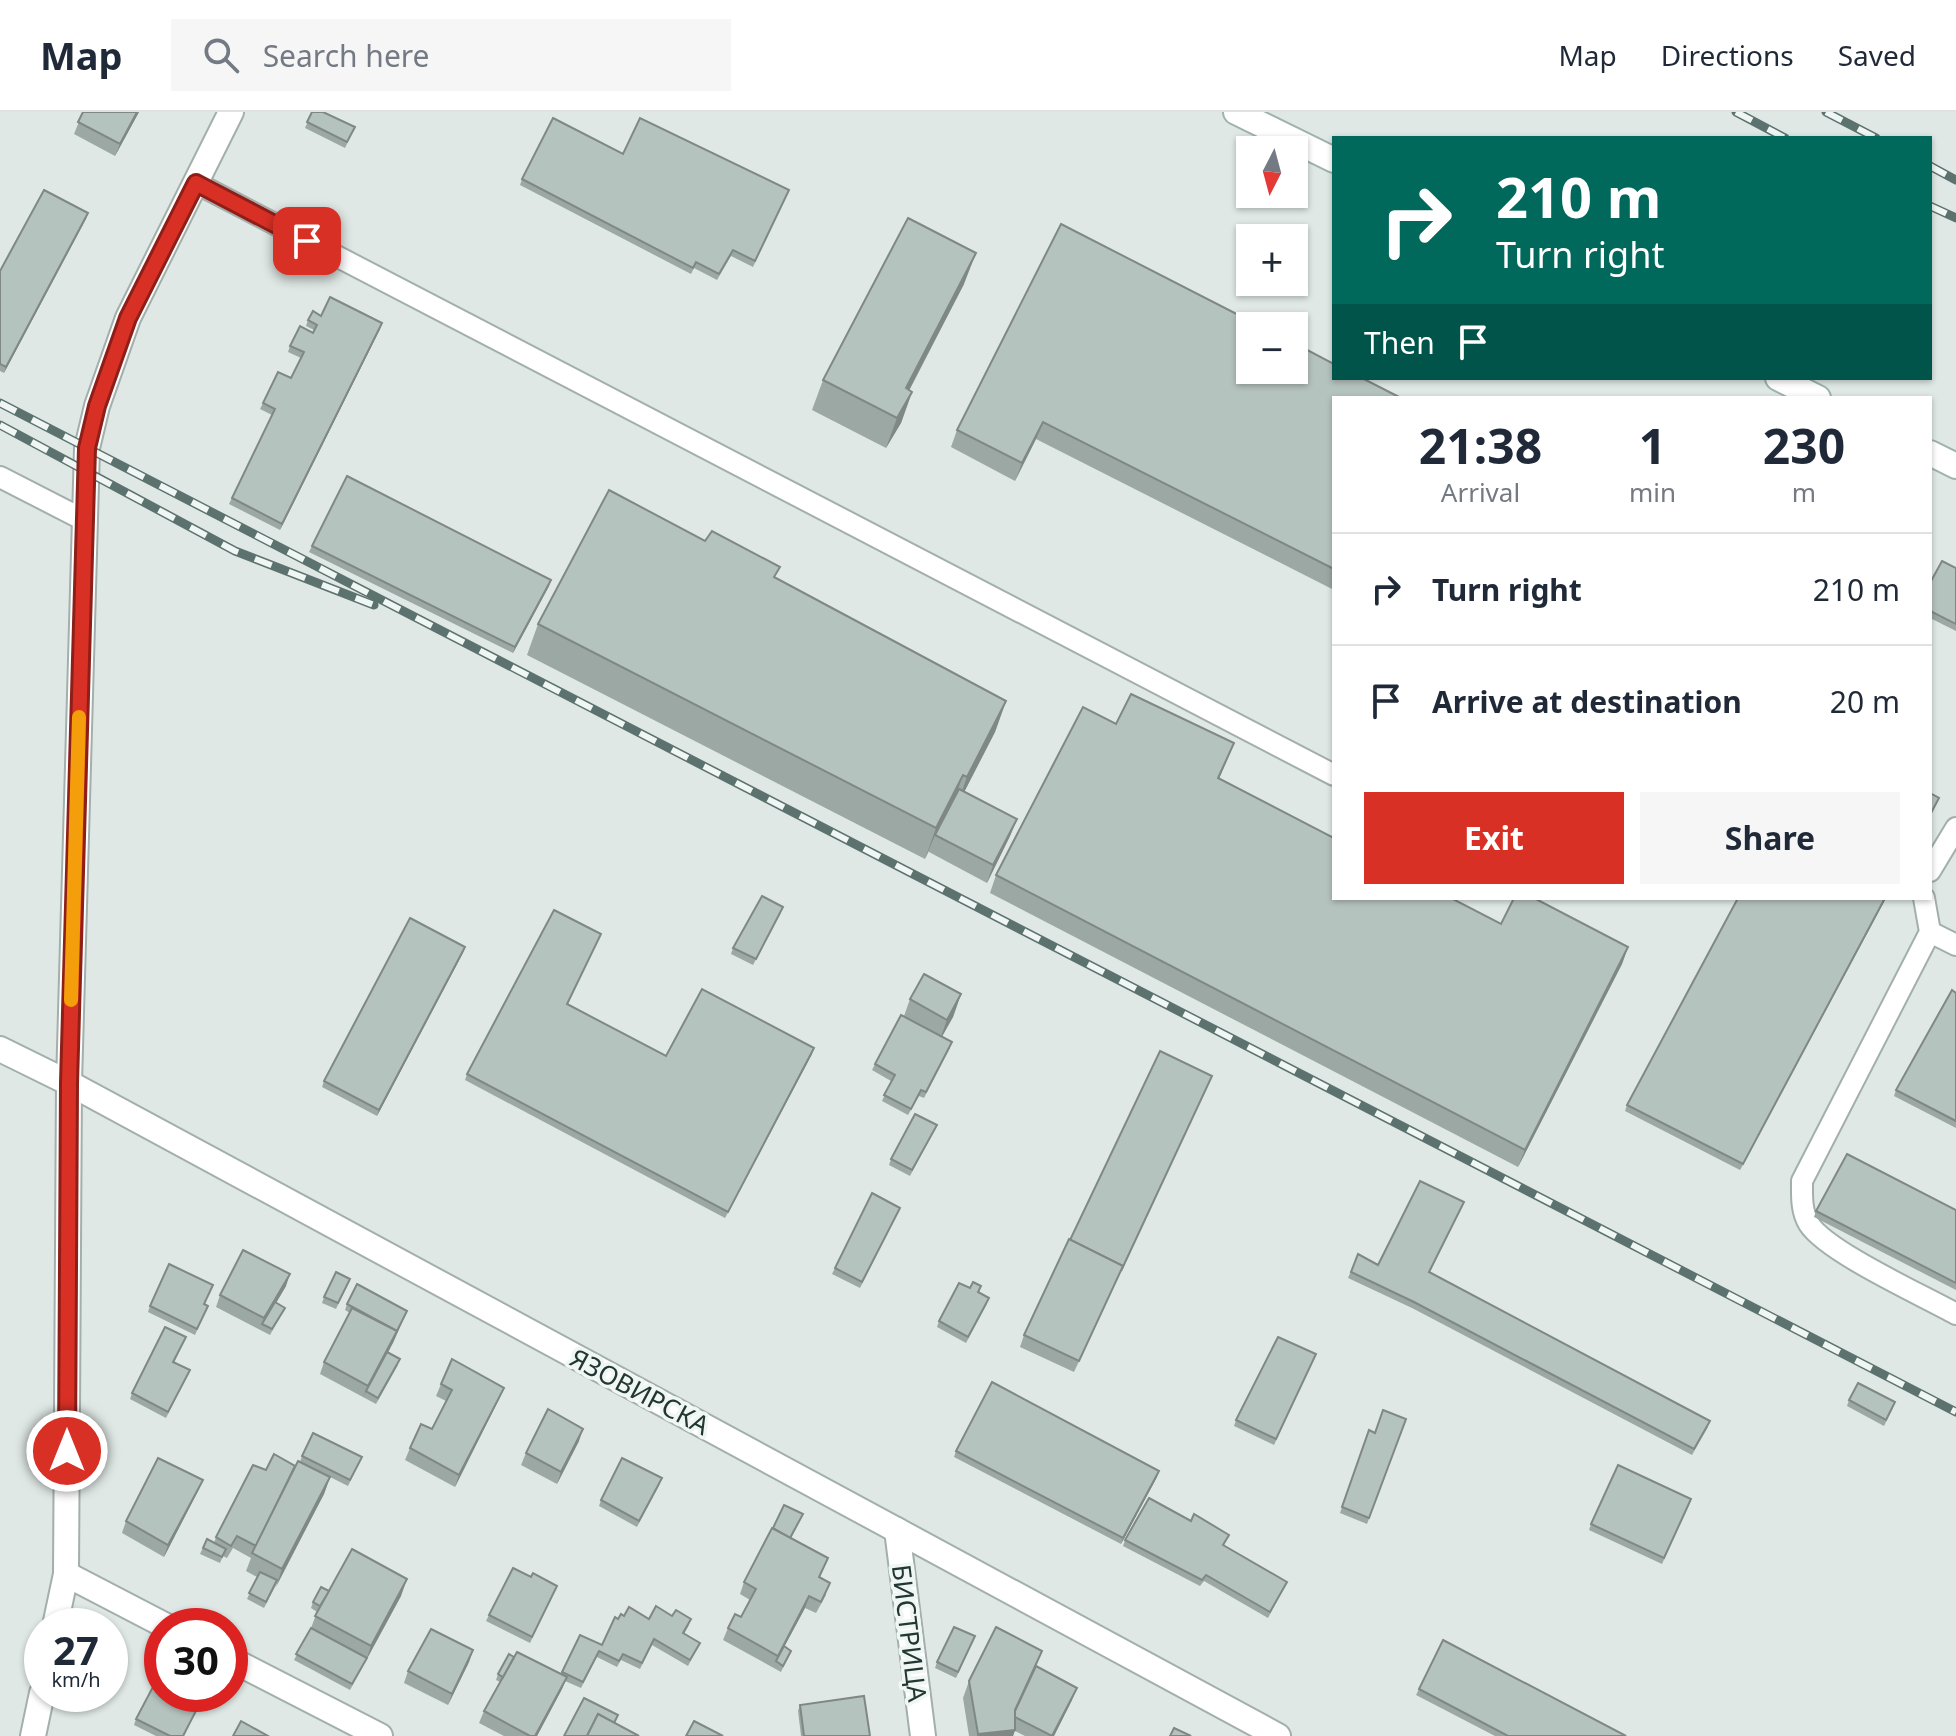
<!DOCTYPE html>
<meta charset="utf-8">
<style>
:root{--surface:#fff;--page:#f6f6f7;--text:#1f2937;--muted:#747a83;--line:#e0e1e3;--accent:#d93025}
body{margin:0;font-family:"Noto Sans",sans-serif;background:var(--page);color:var(--text);height:100vh;display:flex;flex-direction:column;font-size:30px;white-space:nowrap}
*{box-sizing:border-box;margin:0}
p{font-size:26px;color:var(--muted)}
.icon{flex:none;width:44px;height:44px;fill:none;stroke:currentColor;stroke-width:2;stroke-linecap:round;stroke-linejoin:round}
.map{position:relative;flex:1;overflow:hidden}
.side{position:absolute;left:1332px;top:284px;width:600px;height:504px;display:flex;flex-direction:column;background:var(--surface);border-radius:0px;box-shadow:0 2px 6px #0004}
.side>*{flex:none}
.banner{position:absolute;left:1332px;top:24px;width:600px;height:244px;border-radius:0px;box-shadow:0 2px 6px #0004;background:#00695c;color:#fff;overflow:hidden}
.needle{width:52px;rotate:186deg}
.buttons{position:absolute;left:1236px;top:24px;display:grid;gap:16px}
.buttons a{display:grid;place-items:center;width:72px;height:72px;border-radius:0px;background:var(--surface);box-shadow:0 2px 6px #0004;font-size:40px}
.speed{position:absolute;left:24px;top:1496px;display:flex;gap:16px;font-size:40px;font-weight:700;text-align:center}
.speed>*{display:grid;place-content:center;width:104px;height:104px;border-radius:50%;background:var(--surface);box-shadow:0 2px 6px #0004;line-height:1}
.speed small{font-size:20px;font-weight:400}
.speed .limit{border:12px solid #d22;background:#fff;color:#111}
.pin{position:absolute;display:grid;place-items:center;width:68px;height:68px;color:#fff;margin:-34px;border-radius:16px;box-shadow:0 4px 12px #0006}
.me{position:absolute;width:88px;margin:-44px;rotate:0deg;stroke-linejoin:round;filter:drop-shadow(0 0 6px #0008)}
.turn{display:flex;align-items:center;gap:28px;height:168px;padding:0 32px;font-size:36px}
.turn .icon{width:104px;height:104px;stroke-width:2.5}
.turn b{display:block;font-size:56px;line-height:68px}
.then{display:flex;align-items:center;height:76px;padding:0 32px;background:#0003;gap:16px;font-size:30px}
.eta{display:flex;justify-content:space-evenly;align-items:center;height:136px;text-align:center}
.eta b{font-size:48px;font-weight:700;line-height:56px}
.cta{display:flex;gap:16px;margin-top:auto;padding:16px 32px}
.cta a{flex:1;height:92px;border-radius:0px;background:var(--accent);color:#fff;font-size:32px;font-weight:700;line-height:92px;text-align:center}
.cta a+a{background:var(--page);color:var(--text)}
ul{padding:0;list-style:none}
li{display:flex;align-items:center;gap:24px;height:112px;padding:0 32px;border-top:2px solid var(--line)}
li div{flex:1}
li b{display:block;font-size:30px}
li em{font-style:normal}
header{display:flex;align-items:center;gap:48px;box-sizing:border-box;height:112px;padding:0 40px;background:var(--surface);border-bottom:2px solid var(--line)}
header strong{font-size:38px}
nav{display:flex;gap:44px;margin-inline-start:auto;font-size:28px}
.search{width:560px;height:72px;background:var(--page);display:flex;align-items:center;gap:20px;box-sizing:border-box;padding:0 28px;border-radius:0px;color:var(--muted);font-size:30px}
.map>svg:first-child{display:block}
</style>
<header>
<strong>Map</strong>
<div class="search"><svg class="icon" aria-label="search" viewBox="0 0 24 24"><circle cx="10" cy="10" r="6"/><path d="M15 15l6 6"/></svg>Search here</div>
<nav><a>Map</a><a>Directions</a><a>Saved</a></nav>
</header>
<div class="map">
<svg width="1956" height="1624" viewBox="0 0 1956 1624">
<rect width="100%" height="100%" fill="#dfe8e5"/>
<g fill="none" stroke-linecap="round" stroke-linejoin="round">
<!-- lane casing -->
<g stroke="#a3afac" stroke-width="24">
<g id="lane">
<path d="M196,71L1334,663"/>
<path d="M0,365L84,408"/>
<path d="M1930,759L1956,716"/>
<path d="M1924,786L1930,820L1802,1069C1802,1084 1801,1099 1809,1112C1827,1140 1922,1183 1956,1202"/>
<path d="M1930,820L1956,833"/>
</g>
</g>
<!-- street casing -->
<g stroke="#a3afac" stroke-width="28">
<g id="street">
<path d="M0,937L69,971L1278,1624"/>
<path d="M897,1418L923,1624"/>
<path d="M66,1462L166,1514"/>
<path d="M55,1514L66,1462L69,971L87,336L97,294L128,206L231,0"/>
<path d="M230,1547L380,1624"/>
<path d="M33,1624L42,1581"/>
</g>
</g>
<!-- secondary casing -->
<g stroke="#9fb3ad" stroke-width="28">
<g id="secondary">
<path d="M1236,0L1334,48"/>
<path d="M1778,266L1818,286"/>
<path d="M1930,341L1956,354"/>
</g>
</g>
<!-- lane -->
<use href="#lane" stroke="#fff" stroke-width="20"/>
<!-- street -->
<use href="#street" stroke="#fff" stroke-width="24"/>
<!-- secondary -->
<use href="#secondary" stroke="#fff" stroke-width="24"/>
<!-- rail casing -->
<g stroke="#5c726e" stroke-width="9">
<g id="rail">
<path d="M1736,0L1785,26"/>
<path d="M1826,0L1876,26"/>
<path d="M1930,54L1956,68"/>
<path d="M1930,94L1956,106"/>
<path d="M0,291L1956,1300"/>
<path d="M0,313L235,439L374,493"/>
</g>
</g>
<!-- rail -->
<use href="#rail" stroke="#eff6f3" stroke-width="6" stroke-dasharray="18" stroke-linecap="butt"/>
</g>
<!-- wall -->
<g fill="#9ca8a3">
<path d="M83,0H139L115,44L74,22Z"/>
<path d="M312,0L355,15L345,36L305,16Z"/>
<path d="M623,42L789,78L753,155L731,144L717,168L694,156L691,162L520,73L522,67Z"/>
<path d="M88,101L4,261L0,259V159Z"/>
<path d="M1061,112L1334,286V478L1036,327L1015,369L951,335L957,318Z"/>
<path d="M964,172L909,279L912,280L901,311L886,336L812,298L823,268Z"/>
<path d="M321,204L380,217L280,418L229,392L272,303L260,297L263,291L291,266L301,246L288,240L290,234L313,221L314,218L306,214L308,208Z"/>
<path d="M312,434L549,474L513,541L309,440Z"/>
<path d="M1956,456V519L1930,506V471Z"/>
<path d="M776,466L1006,589L995,620L964,680L1017,707L1010,724L987,771L929,740V739L925,747L527,543L538,512Z"/>
<path d="M1116,612L1227,648L1219,667L1501,812L1628,835L1622,852L1518,1055L990,781L996,763Z"/>
<path d="M1886,786L1740,1058L1625,999L1627,993Z"/>
<path d="M781,801L753,853L731,842L733,836Z"/>
<path d="M601,822L568,892L666,944L812,942L725,1106L465,968L467,962Z"/>
<path d="M465,835L377,1004L322,975L324,969Z"/>
<path d="M1956,881V1016L1894,984L1896,978Z"/>
<path d="M961,882L953,905L942,924L950,936L924,986L919,984L908,1003L882,989L891,969L872,958L875,952L904,904L910,887Z"/>
<path d="M1212,964L1074,1260L1020,1235L1024,1223Z"/>
<path d="M937,1013L910,1064L889,1053L891,1047Z"/>
<path d="M1464,1090L1430,1160L1708,1315L1692,1343L1412,1196L1348,1166L1358,1142L1378,1153Z"/>
<path d="M900,1096L860,1176L832,1162L835,1156Z"/>
<path d="M1956,1098V1178L1814,1105L1816,1099Z"/>
<path d="M350,1167L336,1197L322,1191L324,1185Z"/>
<path d="M213,1173L204,1192L208,1194L195,1223L148,1200L150,1194Z"/>
<path d="M286,1174L276,1191L285,1196L270,1223L216,1195L220,1183Z"/>
<path d="M978,1180L987,1192L966,1231L937,1215L939,1209Z"/>
<path d="M347,1192L407,1199L388,1241L398,1253L376,1292L320,1262L324,1250L350,1201L345,1198Z"/>
<path d="M186,1225L174,1251L190,1258L166,1306L130,1287L132,1281Z"/>
<path d="M1313,1248L1274,1333L1234,1314L1236,1308Z"/>
<path d="M441,1272L504,1276L499,1287L455,1375L405,1348L410,1336L432,1317L446,1289L436,1284Z"/>
<path d="M1849,1288L1893,1296L1884,1314L1847,1294Z"/>
<path d="M1406,1307L1367,1412L1340,1401L1369,1318L1375,1321Z"/>
<path d="M579,1329L557,1372L521,1353L526,1341Z"/>
<path d="M956,1339L1157,1365L1121,1432L954,1345Z"/>
<path d="M302,1344L362,1345L348,1374L330,1365L324,1382L264,1496L247,1487L257,1465L246,1459L251,1446L233,1436L227,1446L223,1444L220,1451L200,1442L207,1427L214,1431L216,1425L266,1358L295,1354L300,1350Z"/>
<path d="M203,1368L198,1379L164,1445L122,1421L126,1409Z"/>
<path d="M660,1372L637,1415L599,1394L601,1388Z"/>
<path d="M1689,1393L1662,1452L1589,1418L1591,1412Z"/>
<path d="M803,1402L791,1426L828,1446L820,1465L826,1483L816,1501L805,1496L784,1535L791,1539L781,1560L723,1528L728,1516L741,1505L750,1488L740,1482L744,1470Z"/>
<path d="M1191,1409L1229,1423L1224,1433L1287,1470L1268,1506L1204,1469L1200,1474L1123,1434L1125,1428Z"/>
<path d="M531,1465L557,1474L530,1531L486,1509L489,1503Z"/>
<path d="M329,1479L401,1484L350,1578L294,1548L311,1516L317,1500L311,1496L313,1490Z"/>
<path d="M624,1504L649,1507L672,1504L689,1513L684,1522L700,1531L688,1554L652,1533L640,1557L621,1548L617,1555L597,1545L581,1576L565,1569L562,1577L537,1624H504L479,1611L484,1599L500,1570L496,1568L498,1562L514,1545L561,1563L580,1523L602,1533L618,1507Z"/>
<path d="M975,1524L956,1566L935,1556L937,1550Z"/>
<path d="M473,1538L469,1550L448,1593L404,1571L408,1559Z"/>
<path d="M1042,1539L1036,1554L1072,1588L1054,1624H1025L1015,1619L1013,1624H969L963,1586L969,1569Z"/>
<path d="M1419,1577L1626,1624H1495L1416,1583Z"/>
<path d="M800,1593L870,1624H801L798,1599Z"/>
<path d="M196,1599L184,1624H156L134,1613L136,1607Z"/>
</g>
<!-- shaded-wall -->
<g fill="#7f8885">
<path d="M137,0H139L115,44L120,32Z"/>
<path d="M88,101L86,107L4,261L6,255Z"/>
<path d="M976,141L964,172L894,307L906,276Z"/>
<path d="M382,211L380,217L280,418L282,412Z"/>
<path d="M912,280L901,311L886,336L897,306Z"/>
<path d="M1043,310L1036,327L1015,369L1022,351Z"/>
<path d="M551,468L549,474L513,541L515,535Z"/>
<path d="M1006,589L995,620L956,696L967,665Z"/>
<path d="M1234,631L1227,648L1211,684L1218,666Z"/>
<path d="M963,663L952,694L935,723L925,747L936,716Z"/>
<path d="M1017,707L1010,724L987,771L993,753Z"/>
<path d="M1885,786H1886L1740,1058L1743,1052Z"/>
<path d="M465,835L463,841L377,1004L379,998Z"/>
<path d="M1628,835L1622,852L1518,1055L1525,1038Z"/>
<path d="M961,882L953,905L939,930L947,908Z"/>
<path d="M814,936L812,942L725,1106L728,1100Z"/>
<path d="M290,1162L286,1174L263,1213L262,1212L264,1206Z"/>
<path d="M407,1199L393,1231L363,1285L368,1274Z"/>
<path d="M504,1276L499,1287L455,1375L459,1363Z"/>
<path d="M583,1317L579,1329L557,1372L561,1360Z"/>
<path d="M1159,1359L1157,1365L1121,1432L1123,1426Z"/>
<path d="M330,1365L324,1382L276,1475L282,1457Z"/>
<path d="M203,1368L198,1379L164,1445L168,1433Z"/>
<path d="M407,1467L401,1484L350,1578L367,1546L371,1534Z"/>
<path d="M809,1484L805,1496L776,1550L778,1544Z"/>
<path d="M473,1538L469,1550L448,1593L452,1582Z"/>
<path d="M567,1565L562,1577L537,1624H535Z"/>
<path d="M1077,1576L1072,1588L1054,1624H1052Z"/>
<path d="M1015,1618L1013,1624H977L978,1622Z"/>
</g>
<!-- building -->
<g fill="#b5c3be" stroke="#7f8885" stroke-width="2">
<path d="M83,0H137L120,32L78,10Z"/>
<path d="M312,0H323L355,15L347,30L307,10Z"/>
<path d="M553,6L623,42L640,6L789,78L755,149L733,138L719,162L696,150L693,156L522,67Z"/>
<path d="M44,78L88,101L6,255L0,252V159Z"/>
<path d="M908,106L976,141L906,276L912,280L897,306L823,268Z"/>
<path d="M1061,112L1260,214H1250V258H1294V231L1334,252V266H1362L1401,286H1334V457L1043,310L1022,351L957,318Z"/>
<path d="M330,185L382,211L282,412L232,386L275,297L263,291L278,260L291,266L304,240L290,234L300,214L313,221L317,213L308,208L313,199L321,204Z"/>
<path d="M347,364L551,468L515,535L312,434Z"/>
<path d="M609,378L705,429L712,419L780,455L774,465L1006,589L967,665L963,663L936,716L538,512Z"/>
<path d="M1942,449L1956,456V512L1930,499V471Z"/>
<path d="M1131,582L1234,631L1218,666L1334,726V786H1451L1501,812L1514,786H1534L1628,835L1525,1038L996,763L1083,595L1116,612Z"/>
<path d="M959,677L1017,707L993,753L935,723Z"/>
<path d="M1930,681L1939,686L1930,703Z"/>
<path d="M762,784L783,795L756,847L733,836Z"/>
<path d="M1738,786H1885L1743,1052L1627,993Z"/>
<path d="M554,798L601,822L567,892L666,944L702,877L814,936L728,1100L467,962Z"/>
<path d="M410,806L465,835L379,998L324,969Z"/>
<path d="M924,862L961,882L947,908L910,887Z"/>
<path d="M1952,878L1956,881V1009L1896,978Z"/>
<path d="M901,903L952,930L926,980L921,978L911,997L884,983L895,963L875,952Z"/>
<path d="M1160,939L1212,964L1121,1159L1123,1154L1070,1128Z"/>
<path d="M915,1002L937,1013L912,1058L891,1047Z"/>
<path d="M1847,1042L1956,1098V1171L1816,1099Z"/>
<path d="M1420,1069L1464,1090L1429,1160L1710,1309L1694,1337L1414,1190L1351,1160L1358,1142L1378,1153Z"/>
<path d="M872,1081L900,1096L862,1170L835,1156Z"/>
<path d="M1069,1127L1123,1154L1079,1249L1024,1223Z"/>
<path d="M243,1138L290,1162L264,1206L220,1183Z"/>
<path d="M169,1152L213,1173L204,1192L208,1194L197,1217L150,1194Z"/>
<path d="M336,1160L350,1167L338,1191L324,1185Z"/>
<path d="M973,1170L981,1174L978,1180L989,1186L968,1225L939,1209L959,1171L970,1176Z"/>
<path d="M357,1172L407,1199L397,1219L347,1192Z"/>
<path d="M275,1190L285,1196L272,1217L262,1212Z"/>
<path d="M352,1196L397,1219L368,1274L324,1250Z"/>
<path d="M165,1215L186,1225L173,1250L190,1258L168,1300L132,1281Z"/>
<path d="M1278,1225L1316,1242L1276,1327L1236,1308Z"/>
<path d="M387,1240L400,1247L378,1286L366,1279Z"/>
<path d="M452,1247L504,1276L459,1363L410,1336L421,1312L432,1317L452,1278L441,1272Z"/>
<path d="M992,1270L1159,1359L1123,1426L956,1339Z"/>
<path d="M1858,1271L1895,1290L1886,1308L1849,1288Z"/>
<path d="M548,1297L583,1317L561,1360L526,1341Z"/>
<path d="M1383,1298L1406,1307L1369,1406L1342,1395L1369,1318L1375,1321Z"/>
<path d="M313,1321L362,1345L350,1368L302,1344Z"/>
<path d="M274,1342L295,1354L256,1434L237,1424L231,1434L216,1425L253,1353L266,1358Z"/>
<path d="M158,1346L203,1368L168,1433L126,1409Z"/>
<path d="M622,1346L662,1366L639,1409L601,1388Z"/>
<path d="M298,1349L330,1365L282,1457L252,1441Z"/>
<path d="M1618,1353L1691,1387L1664,1446L1591,1412Z"/>
<path d="M1149,1386L1191,1409L1194,1402L1229,1423L1223,1433L1287,1470L1270,1500L1206,1463L1202,1468L1125,1428Z"/>
<path d="M784,1393L803,1402L790,1426L773,1416Z"/>
<path d="M772,1416L828,1446L819,1465L830,1471L821,1490L809,1484L778,1544L728,1516L735,1502L741,1505L756,1477L744,1470Z"/>
<path d="M207,1427L226,1437L222,1445L203,1436Z"/>
<path d="M352,1437L407,1467L371,1534L315,1504Z"/>
<path d="M513,1456L531,1465L533,1461L557,1474L532,1525L489,1503Z"/>
<path d="M260,1460L277,1468L266,1490L249,1481Z"/>
<path d="M321,1475L329,1479L320,1494L313,1490Z"/>
<path d="M656,1494L672,1504L676,1498L691,1507L683,1521L700,1531L690,1548L654,1527L642,1551L623,1542L619,1549L599,1539L583,1570L562,1560L580,1523L602,1533L615,1505L618,1507L621,1502L624,1504L629,1495L649,1507Z"/>
<path d="M954,1515L975,1524L958,1560L937,1550Z"/>
<path d="M996,1515L1042,1539L1015,1598V1618L978,1622L969,1569Z"/>
<path d="M311,1516L367,1546L352,1572L296,1542Z"/>
<path d="M431,1517L473,1538L452,1582L408,1559Z"/>
<path d="M1443,1528L1626,1624H1508L1419,1577Z"/>
<path d="M784,1534L791,1539L783,1554L776,1549Z"/>
<path d="M517,1540L567,1565L535,1624H530L484,1599Z"/>
<path d="M509,1542L514,1545L503,1565L498,1562Z"/>
<path d="M1036,1554L1077,1576L1052,1624L1015,1605V1599Z"/>
<path d="M155,1571L162,1574V1582H177L199,1593L183,1624H170L136,1607Z"/>
<path d="M864,1584L870,1624H804L800,1593Z"/>
<path d="M584,1586L618,1603L614,1611L598,1602L587,1624H564Z"/>
<path d="M598,1602L639,1624H587Z"/>
<path d="M241,1609L268,1624H233Z"/>
<path d="M694,1609L723,1624H686Z"/>
<path d="M1174,1616L1191,1624H1170Z"/>
</g>
<g fill="none" stroke-linecap="round" stroke-linejoin="round">
<!-- route casing -->
<g stroke="#8d1f18" stroke-width="20">
<path id="route" d="M67,1339L69,971L87,336L97,294L128,206L196,71L307,129"/>
</g>
<!-- route -->
<use href="#route" stroke="#d93025" stroke-width="14"/>
<!-- slow -->
<path stroke="#f59e0b" stroke-width="14" d="M71,888L79,605"/>
</g>
<g text-anchor="middle" dominant-baseline="central" stroke-width="7" stroke-linejoin="round" paint-order="stroke">
<!-- street labels -->
<g font-size="26" fill="#223732" stroke="#eff6f3">
<text transform="translate(640 1279) rotate(28)">ЯЗОВИРСКА</text>
<text transform="translate(910 1521) rotate(83)">БИСТРИЦА</text>
</g>
</g>
</svg>
<div class="buttons">
<a><svg class="needle" viewBox="-14 -14 28 28"><path d="M0-13l5 13h-10z" fill="#e53935"/><path d="M0 13l5-13h-10z" fill="#747a83"/></svg></a>
<a>+</a>
<a>−</a>
</div>
<div class="speed"><div>27<small>km/h</small></div><div class="limit">30</div></div>
<div class="pin" style="left:307px;top:129px;background:#d93025"><svg class="icon" aria-label="arrive" viewBox="0 0 24 24"><path d="M6 21V4h12l-3 4 3 4H6"/></svg></div>
<svg class="me" style="left:67px;top:1339px" viewBox="-20 -20 40 40"><circle r="17" fill="#d93025" stroke="#fff" stroke-width="3"/><path d="M0-11L8 9 0 5-8 9z" fill="#fff"/></svg>
<div class="banner">
<div class="turn"><svg class="icon" aria-label="right" viewBox="0 0 24 24"><path d="M7 20v-9h11M14 6l5 5-5 5"/></svg><div><b>210 m</b>Turn right</div></div>
<div class="then">Then<svg class="icon" aria-label="arrive" viewBox="0 0 24 24"><path d="M6 21V4h12l-3 4 3 4H6"/></svg></div>
</div>
<section class="side">
<div class="eta">
<div><b>21:38</b><p>Arrival</p></div>
<div><b>1</b><p>min</p></div>
<div><b>230</b><p>m</p></div>
</div>
<ul>
<li><svg class="icon" aria-label="right" viewBox="0 0 24 24"><path d="M7 20v-9h11M14 6l5 5-5 5"/></svg><div><b>Turn right</b></div><em>210 m</em></li>
<li><svg class="icon" aria-label="arrive" viewBox="0 0 24 24"><path d="M6 21V4h12l-3 4 3 4H6"/></svg><div><b>Arrive at destination</b></div><em>20 m</em></li>
</ul>
<div class="cta"><a>Exit</a><a>Share</a></div>
</section>
</div>
